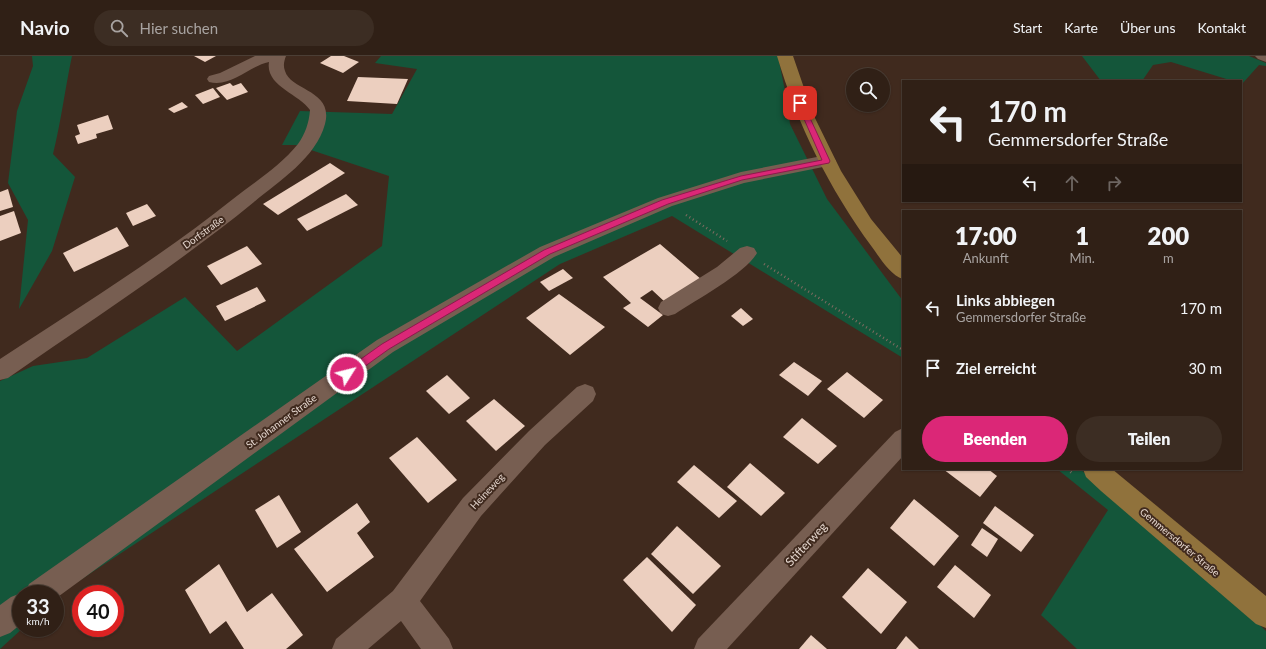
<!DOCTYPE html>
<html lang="de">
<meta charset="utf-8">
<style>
:root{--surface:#302016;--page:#3c2d23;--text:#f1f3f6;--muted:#a8a3a1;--line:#4b3e35;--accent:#db2777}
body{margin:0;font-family:Lato,sans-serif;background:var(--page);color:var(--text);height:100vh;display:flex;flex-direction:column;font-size:15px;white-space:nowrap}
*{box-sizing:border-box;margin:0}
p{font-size:13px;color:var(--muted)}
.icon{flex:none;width:22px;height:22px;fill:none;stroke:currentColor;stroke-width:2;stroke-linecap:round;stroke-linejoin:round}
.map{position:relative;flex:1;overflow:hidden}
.details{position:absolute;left:902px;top:154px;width:340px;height:260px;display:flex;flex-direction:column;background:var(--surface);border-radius:0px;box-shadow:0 1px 3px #0004,0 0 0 1px var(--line)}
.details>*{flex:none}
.hud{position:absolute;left:902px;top:24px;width:340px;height:122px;border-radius:0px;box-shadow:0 1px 3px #0004,0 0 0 1px var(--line);background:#302016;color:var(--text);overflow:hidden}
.buttons{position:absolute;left:846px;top:12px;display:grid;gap:8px}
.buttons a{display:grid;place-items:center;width:44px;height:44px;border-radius:50%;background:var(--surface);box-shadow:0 1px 3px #0004,0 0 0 1px var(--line);font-size:20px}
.speed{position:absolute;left:12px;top:529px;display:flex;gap:8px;font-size:20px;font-weight:700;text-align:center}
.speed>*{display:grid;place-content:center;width:52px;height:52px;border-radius:50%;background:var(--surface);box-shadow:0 1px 3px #0004,0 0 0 1px var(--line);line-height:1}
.speed small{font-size:10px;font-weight:400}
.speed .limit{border:6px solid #d22;background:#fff;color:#111}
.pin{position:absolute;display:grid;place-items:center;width:34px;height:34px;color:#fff;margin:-17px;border-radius:8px;box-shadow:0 2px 6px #0006}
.me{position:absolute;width:44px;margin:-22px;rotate:54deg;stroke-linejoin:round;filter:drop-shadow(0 0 3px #0008)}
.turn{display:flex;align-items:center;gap:14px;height:84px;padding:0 20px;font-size:18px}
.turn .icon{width:52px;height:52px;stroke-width:2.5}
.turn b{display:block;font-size:28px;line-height:34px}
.lanes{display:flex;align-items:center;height:38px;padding:0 20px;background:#0003;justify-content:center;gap:20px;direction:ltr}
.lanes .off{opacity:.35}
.eta{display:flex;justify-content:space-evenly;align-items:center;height:68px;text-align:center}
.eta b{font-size:24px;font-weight:800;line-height:28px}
.cta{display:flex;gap:8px;margin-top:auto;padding:8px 20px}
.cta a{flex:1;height:46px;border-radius:24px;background:var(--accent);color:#fff;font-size:16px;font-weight:800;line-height:46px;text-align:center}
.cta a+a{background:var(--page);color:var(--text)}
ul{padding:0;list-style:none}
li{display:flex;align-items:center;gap:12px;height:60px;padding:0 20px}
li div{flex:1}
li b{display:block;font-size:15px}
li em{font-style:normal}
header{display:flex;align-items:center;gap:24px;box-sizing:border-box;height:56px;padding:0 20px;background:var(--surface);border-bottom:1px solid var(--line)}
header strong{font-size:19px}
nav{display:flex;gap:22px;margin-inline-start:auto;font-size:14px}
.search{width:280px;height:36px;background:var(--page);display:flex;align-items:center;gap:10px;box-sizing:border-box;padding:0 14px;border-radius:22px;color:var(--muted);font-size:15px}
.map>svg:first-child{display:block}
</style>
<header>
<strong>Navio</strong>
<div class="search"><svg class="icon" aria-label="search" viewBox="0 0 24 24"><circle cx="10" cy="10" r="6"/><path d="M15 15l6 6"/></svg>Hier suchen</div>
<nav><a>Start</a><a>Karte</a><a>Über uns</a><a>Kontakt</a></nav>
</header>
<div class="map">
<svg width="1266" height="593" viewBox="0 0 1266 593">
<rect width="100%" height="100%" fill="#402a1e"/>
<!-- green -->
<g fill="#14563a">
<path d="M32,0H72C65,33 61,66 53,98L75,121L52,195L19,253L28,164L8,127L17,55L33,10Z"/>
<path d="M381,0H778L786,40L790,68L827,143L903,245V302L672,160L560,208L59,538H21V572H23L0,593V325L33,310L87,302L185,241L237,295L382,190L389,120L296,89H282L300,55L392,58L417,13L375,7Z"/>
<path d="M1082,0H1249L1266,7V10L1259,9L1242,28L1241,25H1233L1171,6L1153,9L1142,25H1101Z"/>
<path d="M1057,413H1080L1221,532L1266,575V593H1077L1041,559L1108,454Z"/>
</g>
<!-- building -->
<g fill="#eccfbf">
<path d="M194,0H216L205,6Z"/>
<path d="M331,0H344L359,6L343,17L320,7Z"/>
<path d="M358,21L408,23L397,48L347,45Z"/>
<path d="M230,27L233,30L241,27L248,36L227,44L216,32Z"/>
<path d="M213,32L220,41L203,48L195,39Z"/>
<path d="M182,46L188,51L174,57L168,53Z"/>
<path d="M108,59L113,73L96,78L97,82L78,88L75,80L80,78L77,69Z"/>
<path d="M330,107L345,117L278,159L263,148Z"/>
<path d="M8,133L13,151L0,155V136Z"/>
<path d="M346,138L358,149L307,175L297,163Z"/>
<path d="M147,148L156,160L133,170L126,157Z"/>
<path d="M14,155L21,177L0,185V160Z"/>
<path d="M117,171L129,190L74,216L63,197Z"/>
<path d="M660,188L702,224L666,247L652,234L640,242L663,259L648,271L623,252L631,247L603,221Z"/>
<path d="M247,190L262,208L221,229L207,210Z"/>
<path d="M563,213L573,222L549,235L540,226Z"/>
<path d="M257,231L266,245L225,265L216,250Z"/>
<path d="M559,238L605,271L570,299L526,262Z"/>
<path d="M741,252L753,263L743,270L731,260Z"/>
<path d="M794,306L822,325L808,340L779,319Z"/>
<path d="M847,316L883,344L864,362L827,333Z"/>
<path d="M447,319L470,342L449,358L426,335Z"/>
<path d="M494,343L525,370L496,395L466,365Z"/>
<path d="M802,362L837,390L818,408L783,381Z"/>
<path d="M417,381L457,424L428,447L389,402Z"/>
<path d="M750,407L785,437L761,460L727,431Z"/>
<path d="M694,409L737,445L719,462L677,426Z"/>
<path d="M943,413H988L997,420L980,441Z"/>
<path d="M279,439L301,476L277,492L255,454Z"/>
<path d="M914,443L959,480L934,510L890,472Z"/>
<path d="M357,447L370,466L357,477L374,501L327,536L294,493Z"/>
<path d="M995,450L1034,479L1021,496L983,467Z"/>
<path d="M677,470L721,510L693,538L651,498Z"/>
<path d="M982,472L998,483L987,501L971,489Z"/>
<path d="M647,501L696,549L672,576L623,524Z"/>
<path d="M219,508L247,556L272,537L303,579L286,593H244L226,565L210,578L185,534Z"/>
<path d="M955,509L991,539L974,562L937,531Z"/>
<path d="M868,512L907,546L881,578L842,541Z"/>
<path d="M811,579L827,593H799Z"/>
<path d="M906,580L919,593H896Z"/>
</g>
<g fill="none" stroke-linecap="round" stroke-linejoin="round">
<!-- path-far1 -->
<g stroke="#7f6c61" stroke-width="2.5" stroke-dasharray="1 3" stroke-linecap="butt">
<path d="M686,159L727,185"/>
<path d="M764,208L903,294"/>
</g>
<!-- path -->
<path stroke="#7f6c61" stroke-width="3" stroke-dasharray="1 3.5" stroke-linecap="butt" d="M1067,413L1072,417"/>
<!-- minor -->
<g fill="#775e51" fill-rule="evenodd">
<path d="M255,0H286C284,5 283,10 285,15C291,35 334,34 325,68C316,102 279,125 254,146C176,210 91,264 8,322L0,324V303C79,251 159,202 233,143C255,126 280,110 298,88C305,78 309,67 310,54C299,38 265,30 269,6C249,10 231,32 209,26L207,23L209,20L220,17Z"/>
<path d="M1255,0H1266V6L1258,3Z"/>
<path d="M827,99L833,101L836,105L833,109L744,127L672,150L554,201L393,296L55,543V538H25L29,528L377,284L540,191L658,142L741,116Z"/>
<path d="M747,190L754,192L757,197C746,217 696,244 675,258L668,260L661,258L658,252L661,246L717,211L740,192Z"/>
<path d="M585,328L593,331L596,338L593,345L545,389L481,460L420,545L449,583L453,593H421L401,565L368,593H332L336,583L393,535L463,442L529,375L577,331Z"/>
<path d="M903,372V400L727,593H694L698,583L895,376Z"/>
<path d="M21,537L23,538H21V568L10,577L0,581V549L11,541Z"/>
</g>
<!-- major -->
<g fill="#90723c" fill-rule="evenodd">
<path d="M777,0H793L813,58L841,115L871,163L903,202V223C890,219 880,202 872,191C829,132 798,70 777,0Z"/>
<path d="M1083,413H1112L1266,540V572L1256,568L1101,435L1086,421Z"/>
</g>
</g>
<!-- route -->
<path fill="#db2777" stroke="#8e194d" d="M798,45L803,47L830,105L829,107L742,124L668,148L550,198L389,293L350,321H344L342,318L344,315L382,288L544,194L662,144L741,120L822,104L797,47Z"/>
<g text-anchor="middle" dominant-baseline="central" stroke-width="4" stroke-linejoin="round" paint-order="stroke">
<!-- street labels -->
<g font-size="10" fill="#e5d7cf" stroke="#402a1e">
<text transform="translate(203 176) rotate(-36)">Dorfstraße</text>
<text transform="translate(281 365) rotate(-36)">St. Johanner Straße</text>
<text transform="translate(487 435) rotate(-47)">Heineweg</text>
<text transform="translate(1180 486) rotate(40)">Gemmersdorfer Straße</text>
</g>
<!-- near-street labels -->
<g font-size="12" fill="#e5d7cf" stroke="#402a1e">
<text transform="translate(806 488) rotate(-47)">Stifterweg</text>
</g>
</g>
</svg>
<div class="buttons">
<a><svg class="icon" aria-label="search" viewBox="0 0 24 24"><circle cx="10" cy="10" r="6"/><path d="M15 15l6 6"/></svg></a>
</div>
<div class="speed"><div>33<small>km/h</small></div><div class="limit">40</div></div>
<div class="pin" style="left:800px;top:47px;background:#d93025"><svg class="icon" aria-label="arrive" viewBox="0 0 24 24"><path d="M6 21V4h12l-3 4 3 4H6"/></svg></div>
<svg class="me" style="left:347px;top:318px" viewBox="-20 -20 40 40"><circle r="17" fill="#db2777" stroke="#fff" stroke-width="3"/><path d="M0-11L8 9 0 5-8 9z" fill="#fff"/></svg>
<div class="hud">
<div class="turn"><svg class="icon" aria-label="left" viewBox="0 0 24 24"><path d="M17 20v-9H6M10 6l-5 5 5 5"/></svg><div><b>170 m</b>Gemmersdorfer Straße</div></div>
<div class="lanes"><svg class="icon" aria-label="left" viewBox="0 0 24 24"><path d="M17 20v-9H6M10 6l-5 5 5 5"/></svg><svg class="icon off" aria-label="ahead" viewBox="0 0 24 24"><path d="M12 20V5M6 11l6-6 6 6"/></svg><svg class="icon off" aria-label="right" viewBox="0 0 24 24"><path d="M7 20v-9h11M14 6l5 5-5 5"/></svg></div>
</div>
<section class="details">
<div class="eta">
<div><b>17:00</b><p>Ankunft</p></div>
<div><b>1</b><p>Min.</p></div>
<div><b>200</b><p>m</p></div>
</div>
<ul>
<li><svg class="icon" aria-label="left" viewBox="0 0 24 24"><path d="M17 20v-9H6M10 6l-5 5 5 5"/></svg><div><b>Links abbiegen</b><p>Gemmersdorfer Straße</p></div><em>170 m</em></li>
<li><svg class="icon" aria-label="arrive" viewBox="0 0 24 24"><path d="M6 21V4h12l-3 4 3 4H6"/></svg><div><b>Ziel erreicht</b></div><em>30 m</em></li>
</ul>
<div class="cta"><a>Beenden</a><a>Teilen</a></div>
</section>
</div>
